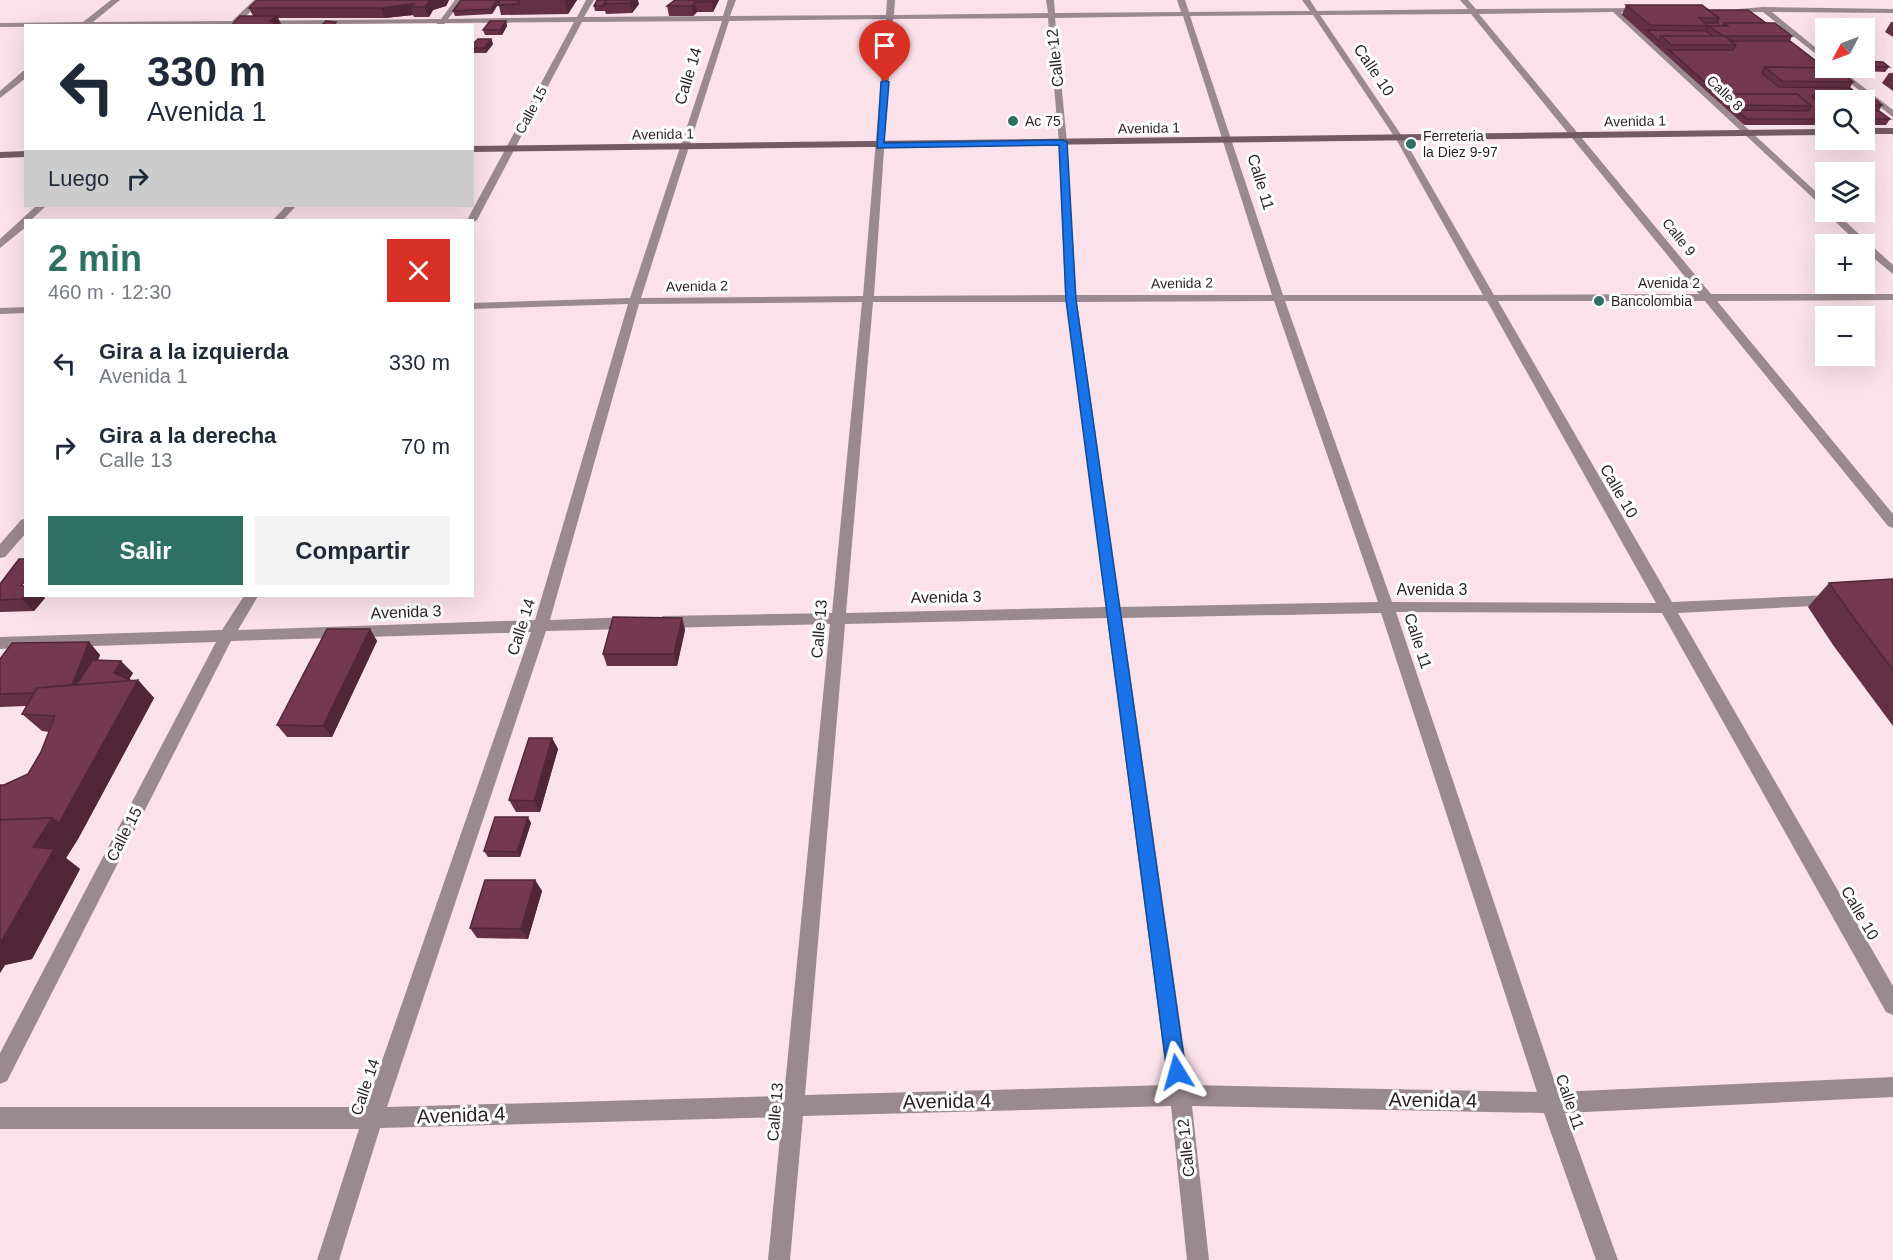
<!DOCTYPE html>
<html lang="es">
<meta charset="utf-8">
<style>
:root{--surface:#fff;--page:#f2f2f3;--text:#1f2937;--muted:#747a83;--accent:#2e7162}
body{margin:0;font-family:Helvetica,sans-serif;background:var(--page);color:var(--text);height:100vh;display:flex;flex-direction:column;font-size:22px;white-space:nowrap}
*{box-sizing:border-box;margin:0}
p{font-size:20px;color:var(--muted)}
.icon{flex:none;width:33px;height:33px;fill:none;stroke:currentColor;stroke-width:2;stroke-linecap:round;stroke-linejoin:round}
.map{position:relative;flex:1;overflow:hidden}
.details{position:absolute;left:24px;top:219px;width:450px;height:378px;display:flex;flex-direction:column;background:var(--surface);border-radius:0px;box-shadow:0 6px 24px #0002}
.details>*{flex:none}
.banner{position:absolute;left:24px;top:24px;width:450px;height:183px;border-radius:0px;box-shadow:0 6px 24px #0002;background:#fff;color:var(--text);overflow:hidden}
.needle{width:39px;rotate:229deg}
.buttons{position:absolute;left:1815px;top:18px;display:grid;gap:12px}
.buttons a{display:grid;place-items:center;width:60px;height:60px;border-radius:0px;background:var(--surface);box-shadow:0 6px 24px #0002;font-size:30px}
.pin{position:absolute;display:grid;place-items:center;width:51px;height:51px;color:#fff;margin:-62px -26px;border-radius:50% 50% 50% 0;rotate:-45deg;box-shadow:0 0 6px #0007}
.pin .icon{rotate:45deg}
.me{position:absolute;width:66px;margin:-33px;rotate:352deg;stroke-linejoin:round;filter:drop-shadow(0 0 4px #0008)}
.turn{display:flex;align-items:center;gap:21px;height:126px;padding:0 24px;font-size:27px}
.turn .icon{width:78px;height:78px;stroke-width:2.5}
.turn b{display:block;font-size:42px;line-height:51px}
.then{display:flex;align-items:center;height:57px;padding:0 24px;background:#0003;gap:12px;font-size:22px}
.round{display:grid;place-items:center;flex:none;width:63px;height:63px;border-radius:0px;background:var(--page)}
.summary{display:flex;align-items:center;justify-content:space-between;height:102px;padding:0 24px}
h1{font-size:36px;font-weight:600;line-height:45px;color:var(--accent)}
.action{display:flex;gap:12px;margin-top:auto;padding:12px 24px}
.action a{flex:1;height:69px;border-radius:0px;background:var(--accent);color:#fff;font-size:24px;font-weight:600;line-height:69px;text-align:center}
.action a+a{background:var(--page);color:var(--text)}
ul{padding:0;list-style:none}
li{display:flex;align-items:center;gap:18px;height:84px;padding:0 24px}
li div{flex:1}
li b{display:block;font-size:22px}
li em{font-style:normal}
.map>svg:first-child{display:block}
</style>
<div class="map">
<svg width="1893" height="1260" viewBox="0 0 1893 1260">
<rect width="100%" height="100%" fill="#fbe2ea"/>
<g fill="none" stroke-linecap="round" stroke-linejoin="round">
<!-- street -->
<g fill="#9a898e" fill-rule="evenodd">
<path d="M111,0H120L93,22L232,21L254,0H262L241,21L441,19L455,0H463L448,19L577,17L586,0H594L584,17L723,16L728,0H736L730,16L886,15L887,0H895L894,15L1048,13L1046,0H1054L1055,13L1181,12L1177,0H1185L1189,12L1310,11L1302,0H1310L1317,11L1468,9L1460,0H1468L1476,9L1647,8L1644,12H1621L1826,201V210L1613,12L1479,14L1711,294H1893V300L1717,301L1893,514V528L1888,526L1705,301H1498L1672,602L1832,595L1839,600L1832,605L1678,613L1893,986V1015L1886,1012L1662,613L1396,612L1558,1092L1893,1077V1097L1565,1113L1618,1260H1596L1544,1113L1192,1106L1209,1260H1187L1171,1106L803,1116L790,1260H768L782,1117L380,1128L339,1260H317L359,1129H0V1107H366L531,632L231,641L7,1081L0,1084V1053L216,642L0,649V637L222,630L244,596H258L238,630L535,620L628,304L472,309V303L630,298L722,21L582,22L477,220L472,223V220H467L574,22L445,23L443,26H436L437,23L0,27V23L83,22ZM1471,14L1699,294L1494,295L1404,139L1320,15ZM1313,15L1396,139L1483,295H1283L1190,16ZM1183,16L1272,295H1076L1067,143L1055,18ZM1048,18L1059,143L1065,295L874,296L893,19ZM886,19L863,296L641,298L729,21ZM1274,301L1378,602L1120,607L1077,302ZM1285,301H1487L1656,603L1392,602ZM862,302L832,613L663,616L656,622L663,628L830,624L784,1096L387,1107L546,631L630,629L637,623L630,617L550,620L639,304ZM873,302H1066L1106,607L846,613ZM1381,613L1537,1092L1189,1085L1122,618ZM1107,618L1168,1085L805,1095L845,624Z"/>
<path d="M1763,7L1893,9V13L1772,12L1826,56V62L1763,12H1731L1727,10Z"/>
<path d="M1831,68H1839L1893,110V117Z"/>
<path d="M23,71H26V78L0,98V91Z"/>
<path d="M36,206H46L31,220H26V227L0,248V239Z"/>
<path d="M286,206H296L283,220H273Z"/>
<path d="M1825,212H1835L1893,265V274L1864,250V244H1859Z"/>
<path d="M26,307V313L0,314V308Z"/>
<path d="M26,518V533L5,557L0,558V544L21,520Z"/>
</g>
<!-- secondary -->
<g fill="#735b63" fill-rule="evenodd">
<rect x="1864" y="128" width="29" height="6"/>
<path d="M1826,129V135L472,152V146Z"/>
<path d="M26,151V157L0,158V152Z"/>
</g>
</g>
<!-- wall -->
<g fill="#643045">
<path d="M257,0H449L446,6L433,10L429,17H414L413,15L385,18H278L282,26H271L253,16L249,8Z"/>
<path d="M461,0H577L568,14L501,15L499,6H497L492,14L455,16L453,11Z"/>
<path d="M597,0L639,4L632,13L606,14L605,11H595L594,6Z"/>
<path d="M675,0H719L713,12H697L693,16H669L667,6Z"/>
<path d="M1626,5L1708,10L1766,23L1792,36L1790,41L1825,68L1853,82L1850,88L1855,92L1882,105L1879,111L1890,119L1886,125H1864V100H1826V125H1744L1622,15Z"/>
<path d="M506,21L507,26L502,35H485L483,30Z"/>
<path d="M1891,22H1893V37L1885,32Z"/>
<path d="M491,39L493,44L486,53H472V45Z"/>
<path d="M1864,61L1889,67L1885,72L1865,71L1861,68H1864Z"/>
<path d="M1889,73H1893V91L1882,83Z"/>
<path d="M1893,579V726L1833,645L1808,607L1829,583Z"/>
<path d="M0,584L26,596H43L45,598L34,611L0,612Z"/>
<path d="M682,618L685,630L677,666H607L603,654Z"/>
<path d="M370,629L377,641L332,737H287L277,725Z"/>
<path d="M89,642L100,655L98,660L133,673L129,679L132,681L138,680L154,698L78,839L66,858L80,869L32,959L5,965L0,973V785H4L28,774L41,752L49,732L42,731L22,714L27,706L0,707V659Z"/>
<path d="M552,738L558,749L540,812H516L509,800Z"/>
<path d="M531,823L520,857H488L484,851Z"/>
<path d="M535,880L542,891L528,939L477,938L470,928Z"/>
</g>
<!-- shaded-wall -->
<g fill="#512738">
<path d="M430,0H449L446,6L433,10L429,17L425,7Z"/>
<path d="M565,0H577L568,14Z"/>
<path d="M631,0H638L639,4L632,13L630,3Z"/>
<path d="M712,0H719L713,12L712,2Z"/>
<path d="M496,1L497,6L492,14L491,9Z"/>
<path d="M695,2L697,12L693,16L692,6Z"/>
<path d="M414,4L411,7L413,15L385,18L381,8Z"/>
<path d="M277,16L282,26H271L270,21Z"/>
<path d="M506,21L507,26L502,35L500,30Z"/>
<path d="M491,39L493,44L486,53L484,48Z"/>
<path d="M26,596H43L45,598L34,611L22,599Z"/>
<path d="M682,618L685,630L677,666L674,654Z"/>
<path d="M370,629L377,641L332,737L323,726Z"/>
<path d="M89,642L100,655L87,690L69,692Z"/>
<path d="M121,661L133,673L126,685L114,673Z"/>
<path d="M138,680L154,698L78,839L66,858L80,869L32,959L5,965L0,973V940L33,847Z"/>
<path d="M552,738L558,749L540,812L534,801Z"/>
<path d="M528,817L531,823L520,857L517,852Z"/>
<path d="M535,880L542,891L528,939L521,929Z"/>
</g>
<!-- building -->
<g fill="#743850" stroke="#512738" stroke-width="1.5">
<path d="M257,0H430L425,7H411L414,4L381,8H249Z"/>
<path d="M461,0H500L499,1H496L491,9L453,11Z"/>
<path d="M500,0H518L519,4L498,5Z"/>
<path d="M597,0H607L604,4V6H594Z"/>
<path d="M607,0H632L630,3L604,4Z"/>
<path d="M675,0H712V2H695L692,6H667Z"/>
<path d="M1626,5H1702L1719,18H1699L1708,26L1650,25Z"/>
<path d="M1708,10H1748L1766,23H1724L1723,26H1708L1706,31L1713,36H1661L1659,41L1647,30L1706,31L1708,26L1705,23H1718L1717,22L1719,18Z"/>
<path d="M240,16H277L270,21L275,22L271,26H231Z"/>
<path d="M326,21L336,22L333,26H321Z"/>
<path d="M490,21H506L500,30H483Z"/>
<path d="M1724,23H1775L1792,36H1724L1736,45H1672L1661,36H1724L1708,26H1728Z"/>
<path d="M478,39H491L484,48H472V45Z"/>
<path d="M1730,41H1790L1825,68L1765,67L1762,73L1779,87L1850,88L1855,92H1816L1812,97L1826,108V119H1747L1736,110L1808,111L1811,106L1797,94H1727L1724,99L1669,50H1733L1736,45Z"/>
<path d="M1864,61L1883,62L1889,67L1868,66L1864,62Z"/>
<path d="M1765,67L1835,68L1853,82L1782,81Z"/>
<path d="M1816,92H1866L1882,105H1864V100H1826Z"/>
<path d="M1727,94H1797L1811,106L1739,105Z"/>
<path d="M1864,110L1879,111L1890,119H1864Z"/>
<path d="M19,559H26V579L21,586H26V595L22,599L0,600V584Z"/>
<path d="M1893,579V670L1856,621L1829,583Z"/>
<path d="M613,617L682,618L674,654H603Z"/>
<path d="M327,629H370L323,726L277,725Z"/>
<path d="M89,642L72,685L37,688L34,693L0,694V659L12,643Z"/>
<path d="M93,660L121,661L114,673L132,681L76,685Z"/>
<path d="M138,680L59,823L52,818L0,820V785H4L28,774L41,752L55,716L22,714L37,688Z"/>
<path d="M529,738H552L534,801L509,800Z"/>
<path d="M495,817H528L517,852L484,851Z"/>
<path d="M52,818L33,847L54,849L2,940H0V820Z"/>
<path d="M485,880H535L521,929L470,928Z"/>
</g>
<!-- route -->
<path fill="#1a73e8" stroke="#114b97" stroke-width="1.5" d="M885,80L889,82L884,143L1063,140L1067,142L1076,300L1186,1072L1183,1078L1177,1081L1170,1078L1167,1072L1066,300L1059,145L877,148L881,82Z"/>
<!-- markers -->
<g fill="#2e7162" stroke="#fff" stroke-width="2">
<circle cx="1013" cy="121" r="6"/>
<circle cx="1411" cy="144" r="6"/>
<circle cx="1599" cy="301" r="6"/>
</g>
<g text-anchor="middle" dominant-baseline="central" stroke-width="6" stroke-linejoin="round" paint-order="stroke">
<!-- far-street labels -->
<g font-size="14" fill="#2d1e23" stroke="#fff">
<text transform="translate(1725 93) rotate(44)">Calle 8</text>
<text transform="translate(531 110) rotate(-62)">Calle 15</text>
<text transform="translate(1635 121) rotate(-1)">Avenida 1</text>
<text transform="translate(1149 128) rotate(-1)">Avenida 1</text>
<text transform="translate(663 134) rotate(-1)">Avenida 1</text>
<text transform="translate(1679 237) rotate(51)">Calle 9</text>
<text transform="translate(1182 283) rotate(-1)">Avenida 2</text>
<text x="1669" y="283">Avenida 2</text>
<text transform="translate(697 286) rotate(-1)">Avenida 2</text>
</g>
<!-- far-poi labels -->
<g font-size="14" fill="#2d1e23" stroke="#fff" text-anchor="start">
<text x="1025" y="121">Ac 75</text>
<text x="1423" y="136">Ferreteria<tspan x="1423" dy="16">la Diez 9-97</tspan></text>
<text x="1611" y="301">Bancolombia</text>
</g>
<!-- street labels -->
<g font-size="16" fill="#2d1e23" stroke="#fff">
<text transform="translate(1055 58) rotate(-96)">Calle 12</text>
<text transform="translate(1374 70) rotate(56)">Calle 10</text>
<text transform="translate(688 76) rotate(-73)">Calle 14</text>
<text transform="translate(1261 182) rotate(73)">Calle 11</text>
<text transform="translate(1619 491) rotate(60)">Calle 10</text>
<text x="1432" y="589">Avenida 3</text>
<text transform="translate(946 597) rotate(-1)">Avenida 3</text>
<text transform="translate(406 612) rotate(-2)">Avenida 3</text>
<text transform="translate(521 627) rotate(-72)">Calle 14</text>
<text transform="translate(819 629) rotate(-85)">Calle 13</text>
<text transform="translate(1418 641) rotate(72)">Calle 11</text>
<text transform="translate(124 834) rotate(-63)">Calle 15</text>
<text transform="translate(1860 913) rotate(60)">Calle 10</text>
<text transform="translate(365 1087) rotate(-71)">Calle 14</text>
<text transform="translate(1570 1102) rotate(71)">Calle 11</text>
<text transform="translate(775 1112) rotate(-85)">Calle 13</text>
<text transform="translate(1186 1148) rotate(-96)">Calle 12</text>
</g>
<!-- near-street labels -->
<g font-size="20" fill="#2d1e23" stroke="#fff">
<text transform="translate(1433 1100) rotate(1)">Avenida 4</text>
<text transform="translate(947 1101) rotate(-1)">Avenida 4</text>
<text transform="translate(461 1115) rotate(-2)">Avenida 4</text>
</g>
</g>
</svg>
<div class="buttons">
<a><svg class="needle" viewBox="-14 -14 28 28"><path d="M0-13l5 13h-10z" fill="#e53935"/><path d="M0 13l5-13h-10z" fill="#747a83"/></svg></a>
<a><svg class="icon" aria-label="search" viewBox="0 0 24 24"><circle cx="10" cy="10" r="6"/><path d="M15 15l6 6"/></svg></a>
<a><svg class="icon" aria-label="layers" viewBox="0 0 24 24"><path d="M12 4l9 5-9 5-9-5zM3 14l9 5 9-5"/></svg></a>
<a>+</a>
<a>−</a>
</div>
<div class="pin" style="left:885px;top:82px;background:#d93025"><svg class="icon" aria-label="arrive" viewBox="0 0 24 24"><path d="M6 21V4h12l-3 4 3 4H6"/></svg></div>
<svg class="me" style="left:1177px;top:1072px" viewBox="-20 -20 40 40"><path d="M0-17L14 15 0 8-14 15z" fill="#1a73e8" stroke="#fff" stroke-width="4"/></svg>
<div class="banner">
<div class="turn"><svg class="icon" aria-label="left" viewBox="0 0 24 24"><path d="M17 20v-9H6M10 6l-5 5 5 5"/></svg><div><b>330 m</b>Avenida 1</div></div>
<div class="then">Luego<svg class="icon" aria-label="right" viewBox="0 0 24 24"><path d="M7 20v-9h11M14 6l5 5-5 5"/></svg></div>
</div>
<section class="details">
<div class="summary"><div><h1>2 min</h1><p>460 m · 12:30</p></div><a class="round" style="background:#d93025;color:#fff"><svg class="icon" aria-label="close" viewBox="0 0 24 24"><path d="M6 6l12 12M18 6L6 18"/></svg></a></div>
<ul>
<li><svg class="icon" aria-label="left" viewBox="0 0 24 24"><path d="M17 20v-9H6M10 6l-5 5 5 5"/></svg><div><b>Gira a la izquierda</b><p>Avenida 1</p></div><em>330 m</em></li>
<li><svg class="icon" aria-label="right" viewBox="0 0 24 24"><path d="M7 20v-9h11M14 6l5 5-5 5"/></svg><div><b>Gira a la derecha</b><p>Calle 13</p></div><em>70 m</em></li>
</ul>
<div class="action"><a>Salir</a><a>Compartir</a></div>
</section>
</div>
